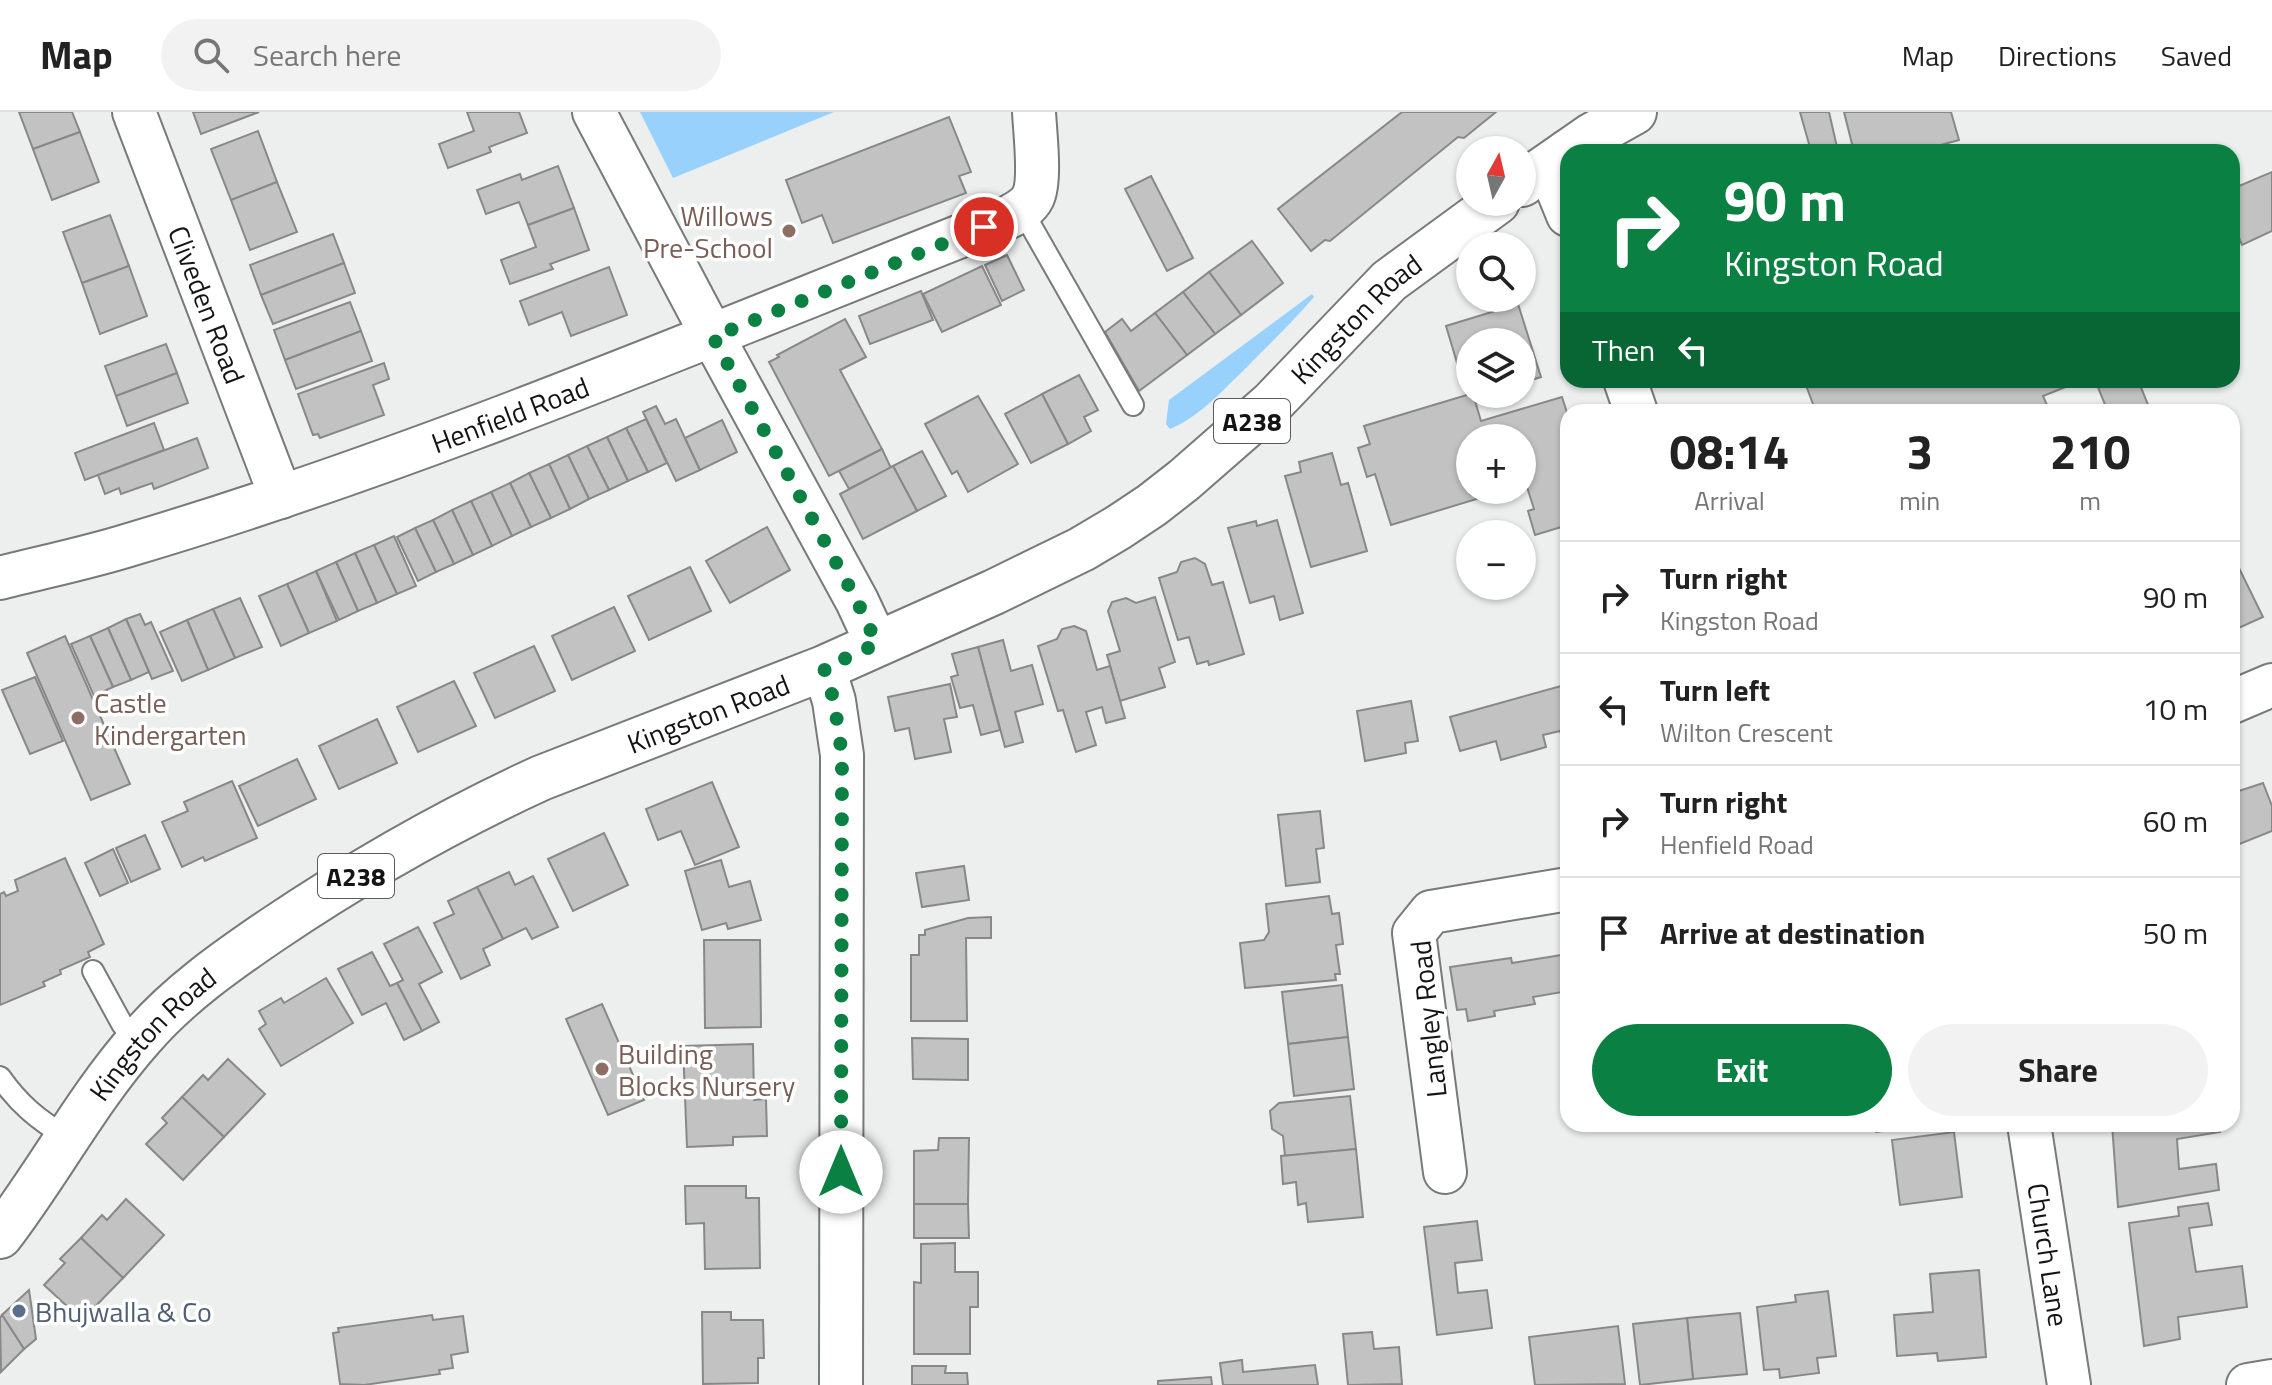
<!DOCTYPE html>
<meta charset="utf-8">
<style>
:root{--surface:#fff;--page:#f2f2f2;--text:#222;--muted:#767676;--line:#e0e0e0;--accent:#0b8043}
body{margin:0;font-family:"Titillium Web",sans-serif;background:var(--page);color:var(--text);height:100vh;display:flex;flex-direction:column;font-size:30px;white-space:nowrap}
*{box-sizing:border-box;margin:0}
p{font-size:26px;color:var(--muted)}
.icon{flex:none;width:44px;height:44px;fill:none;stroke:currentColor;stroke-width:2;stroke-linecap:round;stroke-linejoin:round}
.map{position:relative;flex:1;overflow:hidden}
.panel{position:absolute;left:1560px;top:292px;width:680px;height:728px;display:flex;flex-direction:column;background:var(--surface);border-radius:24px;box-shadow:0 2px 6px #0004}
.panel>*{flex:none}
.top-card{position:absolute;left:1560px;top:32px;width:680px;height:244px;border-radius:24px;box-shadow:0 2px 6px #0004;background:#0b8043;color:#fff;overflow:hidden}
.needle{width:52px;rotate:8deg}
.tools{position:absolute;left:1456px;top:24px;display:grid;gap:16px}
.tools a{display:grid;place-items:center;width:80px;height:80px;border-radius:50%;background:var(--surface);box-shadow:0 2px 6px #0004;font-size:40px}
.pin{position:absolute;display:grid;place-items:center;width:68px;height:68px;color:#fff;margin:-34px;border:4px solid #fff;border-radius:50%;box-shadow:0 2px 8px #0007}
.me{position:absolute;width:88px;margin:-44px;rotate:0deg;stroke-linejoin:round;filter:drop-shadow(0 0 6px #0008)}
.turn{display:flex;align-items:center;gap:28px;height:168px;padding:0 32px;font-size:36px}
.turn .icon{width:104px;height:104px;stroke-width:2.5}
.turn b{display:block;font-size:56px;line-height:68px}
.then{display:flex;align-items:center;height:76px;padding:0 32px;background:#0003;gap:16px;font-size:30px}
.eta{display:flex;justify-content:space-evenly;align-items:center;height:136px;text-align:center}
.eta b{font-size:48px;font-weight:700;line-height:56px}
.button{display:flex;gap:16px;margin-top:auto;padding:16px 32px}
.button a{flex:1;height:92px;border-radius:48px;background:var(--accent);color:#fff;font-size:32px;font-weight:700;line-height:92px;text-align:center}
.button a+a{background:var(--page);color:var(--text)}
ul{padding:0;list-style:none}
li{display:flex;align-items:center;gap:24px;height:112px;padding:0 32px;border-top:2px solid var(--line)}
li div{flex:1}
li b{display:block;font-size:30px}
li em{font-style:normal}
header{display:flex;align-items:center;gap:48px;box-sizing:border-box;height:112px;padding:0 40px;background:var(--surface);border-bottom:2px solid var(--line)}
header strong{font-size:38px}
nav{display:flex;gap:44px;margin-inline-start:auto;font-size:28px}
.search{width:560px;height:72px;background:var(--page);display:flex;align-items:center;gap:20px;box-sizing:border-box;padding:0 28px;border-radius:44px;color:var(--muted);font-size:30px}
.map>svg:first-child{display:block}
</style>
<header>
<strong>Map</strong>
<div class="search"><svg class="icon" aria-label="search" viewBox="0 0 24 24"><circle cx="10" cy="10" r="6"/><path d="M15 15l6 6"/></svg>Search here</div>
<nav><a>Map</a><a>Directions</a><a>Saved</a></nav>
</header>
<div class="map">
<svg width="2272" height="1273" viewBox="0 0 2272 1273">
<rect width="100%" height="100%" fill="#edeeee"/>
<!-- green -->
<g fill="#98d2fc">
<path d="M640,0H834L673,66Z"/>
<path d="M1312,182L1314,185C1292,210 1268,234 1244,258C1221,280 1199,305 1170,317L1166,312L1169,288Z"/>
</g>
<!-- building -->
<g fill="#c3c2c3" stroke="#898888" stroke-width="2">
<path d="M19,0H72L80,20L33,37Z"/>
<path d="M193,0H259L201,22Z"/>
<path d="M467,0H519L527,21L489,35L491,40L448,56L439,32L474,19Z"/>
<path d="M1402,0H1496L1464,26L1458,25L1330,129L1325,128L1311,139L1278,97Z"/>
<path d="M1800,0H1829L1837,35L1836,40L1811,39Z"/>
<path d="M1844,0H1951L1959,28L1915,40H1854Z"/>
<path d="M949,5L971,60L959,64L966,81L833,131L822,103L802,111L786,68Z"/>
<path d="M258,19L277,70L231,88L211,37Z"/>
<path d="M80,20L99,70L52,88L33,37Z"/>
<path d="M558,54L574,96L528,113L519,90L486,102L477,78L520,62L522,68Z"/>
<path d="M2272,60V119L2242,133L2232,109V77Z"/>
<path d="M1151,64L1193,146L1167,159L1125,77Z"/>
<path d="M277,70L297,120L250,138L231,88Z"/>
<path d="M574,96L589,138L550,152L553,157L510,172L501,148L536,135L528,113Z"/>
<path d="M110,103L129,154L82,171L63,120Z"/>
<path d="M333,122L344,151L261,183L250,153Z"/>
<path d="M1252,129L1283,171L1241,203L1209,160Z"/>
<path d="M1007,143L1024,178L1002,189L985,153Z"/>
<path d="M344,151L355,181L273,212L261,183Z"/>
<path d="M129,154L147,204L100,222L82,171Z"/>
<path d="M982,154L1001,193L942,220L923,182Z"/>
<path d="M609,155L627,203L571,224L562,200L529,213L520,189Z"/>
<path d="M1209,160L1241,203L1215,222L1183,180Z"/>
<path d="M921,179L933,208L870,232L859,204Z"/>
<path d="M1183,180L1215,222L1187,243L1155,201Z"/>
<path d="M350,190L361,219L285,248L274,218Z"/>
<path d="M1518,192L1541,265L1522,271V230H1470V262L1461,264L1446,214Z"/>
<path d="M1155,201L1187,243L1139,279L1105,220L1122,207L1131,219Z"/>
<path d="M845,207L866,245L840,258L882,337L829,364L769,250L779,245L777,243Z"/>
<path d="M361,219L372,249L296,277L285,248Z"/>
<path d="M166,232L177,261L116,284L105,254Z"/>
<path d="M384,251L389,267L373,273L384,303L320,326L318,322L313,323L298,282Z"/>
<path d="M177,261L188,291L127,314L116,284Z"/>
<path d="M1079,263L1098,298L1084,305L1091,319L1068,332L1042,282Z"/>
<path d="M1804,268H1915L1917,273L1929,268H2083L2043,284L2050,300H1816Z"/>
<path d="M2095,268H2138L2151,300H2108Z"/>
<path d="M1042,282L1068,332L1031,351L1005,302Z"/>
<path d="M1470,282H1473L1481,309L1562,285L1568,304V413L1535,423L1528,399L1534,397L1526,372L1522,373V326H1470V378H1506L1391,413L1375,362L1367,365L1358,336L1370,332L1364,314Z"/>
<path d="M978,284L1018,352L968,380L957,359L952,362L925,312Z"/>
<path d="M656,294L665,312L676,307L700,358L676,369L643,300Z"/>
<path d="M646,307L667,351L648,360L626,316Z"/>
<path d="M722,308L737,340L700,358L685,326Z"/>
<path d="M154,311L164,338L85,368L75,341Z"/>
<path d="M626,316L648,360L628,369L607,325Z"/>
<path d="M607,325L628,369L609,378L587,334Z"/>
<path d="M197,326L208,356L154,377L152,371L121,382L119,376L105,382L98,363Z"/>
<path d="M587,334L609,378L589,387L568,343Z"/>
<path d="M882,337L891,356L849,377L839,359Z"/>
<path d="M922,339L946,384L917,399L893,354Z"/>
<path d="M1332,341L1341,373L1348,371L1367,439L1311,455L1285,364L1301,360L1299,350Z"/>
<path d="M568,343L589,387L570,397L549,352Z"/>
<path d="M549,352L570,397L551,406L529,361Z"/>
<path d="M893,354L917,399L863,427L840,382Z"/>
<path d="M529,361L551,406L531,415L510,371Z"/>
<path d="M510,371L531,415L512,424L491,380Z"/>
<path d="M491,380L512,424L492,434L471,389Z"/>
<path d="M471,389L492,434L473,443L452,398Z"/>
<path d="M452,398L473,443L454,452L433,408Z"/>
<path d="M433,408L454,452L436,460L415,416Z"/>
<path d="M1277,408L1303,501L1280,508L1274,484L1250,491L1228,416L1256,409L1257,414Z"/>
<path d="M767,415L790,458L730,491L706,449Z"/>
<path d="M415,416L436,460L418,469L397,425Z"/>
<path d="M394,424L416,474L397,482L374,433Z"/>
<path d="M374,433L397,482L377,491L355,441Z"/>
<path d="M355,441L377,491L358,499L336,450Z"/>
<path d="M1195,446L1205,452L1212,473L1223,470L1244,542L1209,553L1208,549L1197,552L1189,525L1178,528L1159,466L1177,460L1181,450Z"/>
<path d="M336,450L358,499L339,508L316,459Z"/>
<path d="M2238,454L2263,505L2232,519V456Z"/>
<path d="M690,455L711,499L649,528L628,484Z"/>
<path d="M316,459L337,509L309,521L287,472Z"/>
<path d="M287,472L309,521L281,534L259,484Z"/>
<path d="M1155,485L1175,550L1159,556L1165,575L1120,589L1107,543L1120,539L1108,499L1112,490L1126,486L1136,491Z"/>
<path d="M240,486L262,535L235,546L213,497Z"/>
<path d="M614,495L635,539L572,568L552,524Z"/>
<path d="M213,497L235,546L208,558L187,508Z"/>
<path d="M140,502L145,513L151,510L173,559L152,567L126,507Z"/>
<path d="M126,507L149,560L131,568L108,516Z"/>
<path d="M187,508L208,558L182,569L160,520Z"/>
<path d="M1074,514L1086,519L1097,558L1110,554L1125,606L1106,611L1102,595L1086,600L1096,633L1076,640L1063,598L1058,599L1038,534L1057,527L1062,517Z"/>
<path d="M108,516L131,568L113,575L90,524Z"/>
<path d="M65,524L130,672L91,688L27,541Z"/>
<path d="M90,524L113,575L94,584L71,532Z"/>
<path d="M1003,528L1011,559L1032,553L1043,592L1015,600L1023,630L1005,635L978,535Z"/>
<path d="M534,534L555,579L495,606L474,561Z"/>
<path d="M978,535L1000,618L981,623L973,593L960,596L951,565L958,563L952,542Z"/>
<path d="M35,565L63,629L30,642L2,578Z"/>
<path d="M454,569L476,614L418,640L397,595Z"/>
<path d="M950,572L957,605L944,607L951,640L915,647L909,616L895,619L888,585Z"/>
<path d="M1568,572V643L1560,619L1543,623L1546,635L1501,648L1496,629L1460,639L1450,605Z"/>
<path d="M1411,589L1418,629L1405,631L1406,641L1365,649L1357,599Z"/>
<path d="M377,607L397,651L339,677L319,634Z"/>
<path d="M297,647L316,687L258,714L239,674Z"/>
<path d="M2232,665H2234L2239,679L2263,671L2272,694V719L2232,735Z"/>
<path d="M232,669L257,726L205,749L203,745L182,755L162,710L188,699L184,690Z"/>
<path d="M712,670L739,735L695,753L681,719L658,728L646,697Z"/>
<path d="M1320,699L1324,736L1316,737L1320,770L1286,774L1278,703Z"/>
<path d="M604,721L628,773L573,799L548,747Z"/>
<path d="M145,723L160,757L131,770L116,736Z"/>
<path d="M113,737L128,771L100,784L85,751Z"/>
<path d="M65,746L104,832L88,840L90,845L60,858L61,862L43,870L45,874L0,893V782L4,780L6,784L18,779L15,768Z"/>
<path d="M721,748L729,775L750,769L761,808L728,817L726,811L702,818L685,759Z"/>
<path d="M964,754L969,788L922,795L916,761Z"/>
<path d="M509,760L515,773L533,764L558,815L532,827L526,816L503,827L477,775Z"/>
<path d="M477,775L503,827L483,837L490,853L461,867L434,811L454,802L448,789Z"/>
<path d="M1329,784L1332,802L1339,801L1343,832L1336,833L1340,862H1335L1336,868L1245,876L1240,831L1264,828L1269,820L1266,792Z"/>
<path d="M991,805V826H966L967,909H911V843H919V823H925V818L968,806Z"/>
<path d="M418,815L442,860L419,872L439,910L422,919L397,871L403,868L384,832Z"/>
<path d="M704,828H760L761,915L705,916Z"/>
<path d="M372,840L390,874L397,871L422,919L404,928L386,891L362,903L338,857Z"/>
<path d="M1568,842V879L1533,885L1535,892L1494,899L1495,904L1468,909L1466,897L1457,898L1450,855L1511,846L1512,851Z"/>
<path d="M326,866L353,911L281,954L259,917L266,912L259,899L281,886L284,891Z"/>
<path d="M1342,873L1348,925L1288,932L1282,880Z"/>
<path d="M602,892L644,988L608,1003L566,907Z"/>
<path d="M1348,925L1354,977L1294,984L1288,932Z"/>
<path d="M912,926L968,927V968L913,967Z"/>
<path d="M753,932L754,988L766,987L767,1024L733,1025V1033L687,1035L683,934Z"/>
<path d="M228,947L265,982L224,1025L182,985L203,963L208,968Z"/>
<path d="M1350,984L1356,1037L1285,1044L1283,1024L1272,1017L1270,999L1279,991Z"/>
<path d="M182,985L224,1025L183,1068L146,1032L167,1011L162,1006Z"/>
<path d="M1875,1012H1936L1876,1020Z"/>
<path d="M2112,1012H2219L2220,1020L2177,1027L2179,1057L2216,1052L2219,1078L2118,1095Z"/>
<path d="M1954,1020L1962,1085L1900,1093L1892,1028Z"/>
<path d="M939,1026H969L968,1092H914V1039L938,1038Z"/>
<path d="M1356,1037L1363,1105L1308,1110L1306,1091L1298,1093L1296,1070L1283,1072L1281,1044Z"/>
<path d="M685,1074H746V1086H759L760,1156L705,1157L704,1111L686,1112Z"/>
<path d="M126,1087L164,1123L123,1166L81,1126L102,1103L107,1108Z"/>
<path d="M2208,1091L2212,1113L2189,1116L2196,1160L2242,1154L2247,1195L2178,1205L2180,1227L2144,1234L2129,1111L2179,1104L2178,1095Z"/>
<path d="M914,1092H968L969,1126H914Z"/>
<path d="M1477,1109L1482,1148L1455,1151L1458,1181L1487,1178L1492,1216L1437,1223L1424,1115Z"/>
<path d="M81,1126L123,1166L82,1208L44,1173L65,1151L60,1147Z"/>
<path d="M955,1131V1160H978V1195H970V1242H914V1170L921,1171V1132Z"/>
<path d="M1979,1158L1986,1245L1938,1249L1937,1241L1897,1244L1894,1203L1933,1200L1930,1162Z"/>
<path d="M29,1178L36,1227L24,1237L2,1203Z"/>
<path d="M1828,1179L1836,1244L1817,1246L1819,1261L1780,1266L1779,1257L1764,1258L1757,1195L1796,1190L1795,1183Z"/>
<path d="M702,1200H731V1208H763L764,1246H758V1271L703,1272Z"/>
<path d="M1740,1201L1747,1262L1693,1267L1687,1206Z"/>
<path d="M2,1203L24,1237L1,1260L0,1206Z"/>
<path d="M432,1203L433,1208L463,1204L468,1240L451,1243L453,1256L439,1258L440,1262L364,1273L340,1272L333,1221L339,1220L338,1216Z"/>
<path d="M1687,1206L1693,1267L1640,1273L1633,1212Z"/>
<path d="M1618,1214L1625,1272L1535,1273L1529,1225Z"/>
<path d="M1372,1220L1374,1237L1399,1235L1402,1272L1348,1273L1343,1222Z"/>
<path d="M1242,1248L1243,1260L1315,1253L1318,1273H1223L1220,1251Z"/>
<path d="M912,1254H946L945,1261H967L968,1273H912Z"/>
<path d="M1211,1265L1212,1273H1158V1269Z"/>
</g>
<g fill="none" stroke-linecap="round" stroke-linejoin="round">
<!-- lane casing -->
<g stroke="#78797a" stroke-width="24">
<g id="lane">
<path d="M1022,98L1133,293"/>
<path d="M93,859L122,912L137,931"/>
<path d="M0,965C19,992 38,1008 67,1025"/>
</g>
</g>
<!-- street casing -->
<g stroke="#78797a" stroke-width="46">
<g id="street">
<path id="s1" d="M134,0L281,385"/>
<path d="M594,0L713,225L857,489L877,532"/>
<path d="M1548,54L1568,103"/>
<path d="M1625,268L1636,300"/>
<path id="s2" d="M0,466C43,455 87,446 129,433C429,344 718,219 1009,105C1018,100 1028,95 1033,85C1041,68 1035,20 1034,0"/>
<path d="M824,556L834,589L842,643L841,1273"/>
<path d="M2232,590L2272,573"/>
<path id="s3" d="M2029,1012L2069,1273"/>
<path d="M1445,1060L1414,821L1431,800L1568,777"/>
<path d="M2248,1273L2272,1269"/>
</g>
</g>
<!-- primary casing -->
<g stroke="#78797a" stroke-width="48">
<g id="primary">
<path d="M1568,40L1591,24L1634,0"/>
<path d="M1522,72L1568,40"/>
<path id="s4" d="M0,1124C49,1060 87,987 141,926C178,883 225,850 272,818C358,760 447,709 541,666L824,556L994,480L1082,437L1119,415L1152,393L1184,368L1272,291L1389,169L1497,90"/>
</g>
</g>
<!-- lane -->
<use href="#lane" stroke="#fff" stroke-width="20"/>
<!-- street -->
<use href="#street" stroke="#fff" stroke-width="42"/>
<!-- primary -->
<use href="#primary" stroke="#fff" stroke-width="44"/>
</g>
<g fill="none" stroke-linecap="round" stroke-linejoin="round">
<!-- route -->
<path stroke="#0b8043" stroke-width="14" stroke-dasharray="0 25.2" d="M841,1060L842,643L834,589L824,556L877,532L857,489L713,225L984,115"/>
</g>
<!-- markers -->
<g fill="#8d6e63" stroke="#fff" stroke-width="3">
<circle cx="789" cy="119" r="8"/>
<circle cx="78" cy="606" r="8"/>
<circle cx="602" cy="957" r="8"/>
</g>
<circle fill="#5c6f8a" stroke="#fff" stroke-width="3" cx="19" cy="1199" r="8"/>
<g text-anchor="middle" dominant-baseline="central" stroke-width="7" stroke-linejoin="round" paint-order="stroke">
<!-- shield labels -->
<g fill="#fff" stroke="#5a5a5b" stroke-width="2">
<rect x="1214" y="287" width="76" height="44" rx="6"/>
<rect x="318" y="742" width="76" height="44" rx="6"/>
</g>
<g font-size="26" font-weight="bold" fill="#141415">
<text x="1252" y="309">A238</text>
<text x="356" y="764">A238</text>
</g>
<!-- education labels -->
<g font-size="28" fill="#785e54" stroke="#fff" text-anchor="start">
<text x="773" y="103" text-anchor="end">Willows<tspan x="773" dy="32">Pre-School</tspan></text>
<text x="94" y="590">Castle<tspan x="94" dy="32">Kindergarten</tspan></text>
<text x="618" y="941">Building<tspan x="618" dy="32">Blocks Nursery</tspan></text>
</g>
<!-- street labels -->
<g font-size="28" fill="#141415" stroke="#fff">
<text stroke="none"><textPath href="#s1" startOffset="206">Cliveden Road</textPath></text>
<text stroke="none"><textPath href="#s4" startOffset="1670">Kingston Road</textPath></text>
<text stroke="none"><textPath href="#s2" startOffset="536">Henfield Road</textPath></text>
<text stroke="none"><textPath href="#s4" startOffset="902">Kingston Road</textPath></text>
<text transform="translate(1428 907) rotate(-96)">Langley Road</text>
<text stroke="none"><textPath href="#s4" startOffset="254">Kingston Road</textPath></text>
<text stroke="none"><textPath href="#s3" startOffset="132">Church Lane</textPath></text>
</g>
<!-- service labels -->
<g font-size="28" fill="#4e5e75" stroke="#fff" text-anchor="start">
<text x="35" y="1199">Bhujwalla &amp; Co</text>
</g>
</g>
</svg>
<div class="tools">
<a><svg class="needle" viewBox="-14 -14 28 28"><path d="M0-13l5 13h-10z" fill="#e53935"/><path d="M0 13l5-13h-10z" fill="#767676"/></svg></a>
<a><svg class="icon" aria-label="search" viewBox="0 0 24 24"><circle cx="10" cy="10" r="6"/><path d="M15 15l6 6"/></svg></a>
<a><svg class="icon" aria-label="layers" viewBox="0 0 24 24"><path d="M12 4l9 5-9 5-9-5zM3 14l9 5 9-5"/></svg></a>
<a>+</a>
<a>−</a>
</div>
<div class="pin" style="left:984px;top:115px;background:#d93025"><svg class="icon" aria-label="arrive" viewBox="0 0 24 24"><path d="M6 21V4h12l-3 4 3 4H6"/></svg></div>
<svg class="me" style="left:841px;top:1060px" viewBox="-20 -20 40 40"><circle r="19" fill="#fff"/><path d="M0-13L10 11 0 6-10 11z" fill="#0b8043"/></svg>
<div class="top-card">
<div class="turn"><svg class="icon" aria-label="right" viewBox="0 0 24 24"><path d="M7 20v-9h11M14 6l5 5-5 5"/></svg><div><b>90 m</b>Kingston Road</div></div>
<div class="then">Then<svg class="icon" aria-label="left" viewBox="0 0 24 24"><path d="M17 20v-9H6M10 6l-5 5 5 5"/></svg></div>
</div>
<section class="panel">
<div class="eta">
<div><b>08:14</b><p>Arrival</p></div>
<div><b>3</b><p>min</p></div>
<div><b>210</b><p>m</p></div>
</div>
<ul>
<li><svg class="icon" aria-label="right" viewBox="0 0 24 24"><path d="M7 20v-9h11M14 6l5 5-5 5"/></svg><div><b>Turn right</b><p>Kingston Road</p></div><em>90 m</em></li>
<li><svg class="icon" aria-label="left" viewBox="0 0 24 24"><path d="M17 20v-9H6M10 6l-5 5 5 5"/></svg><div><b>Turn left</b><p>Wilton Crescent</p></div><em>10 m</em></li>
<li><svg class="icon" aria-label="right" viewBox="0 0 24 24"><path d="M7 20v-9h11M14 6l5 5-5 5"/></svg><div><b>Turn right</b><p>Henfield Road</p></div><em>60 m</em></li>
<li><svg class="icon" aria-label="arrive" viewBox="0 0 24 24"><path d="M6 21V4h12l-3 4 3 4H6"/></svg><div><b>Arrive at destination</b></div><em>50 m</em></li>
</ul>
<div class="button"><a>Exit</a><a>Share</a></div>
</section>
</div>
